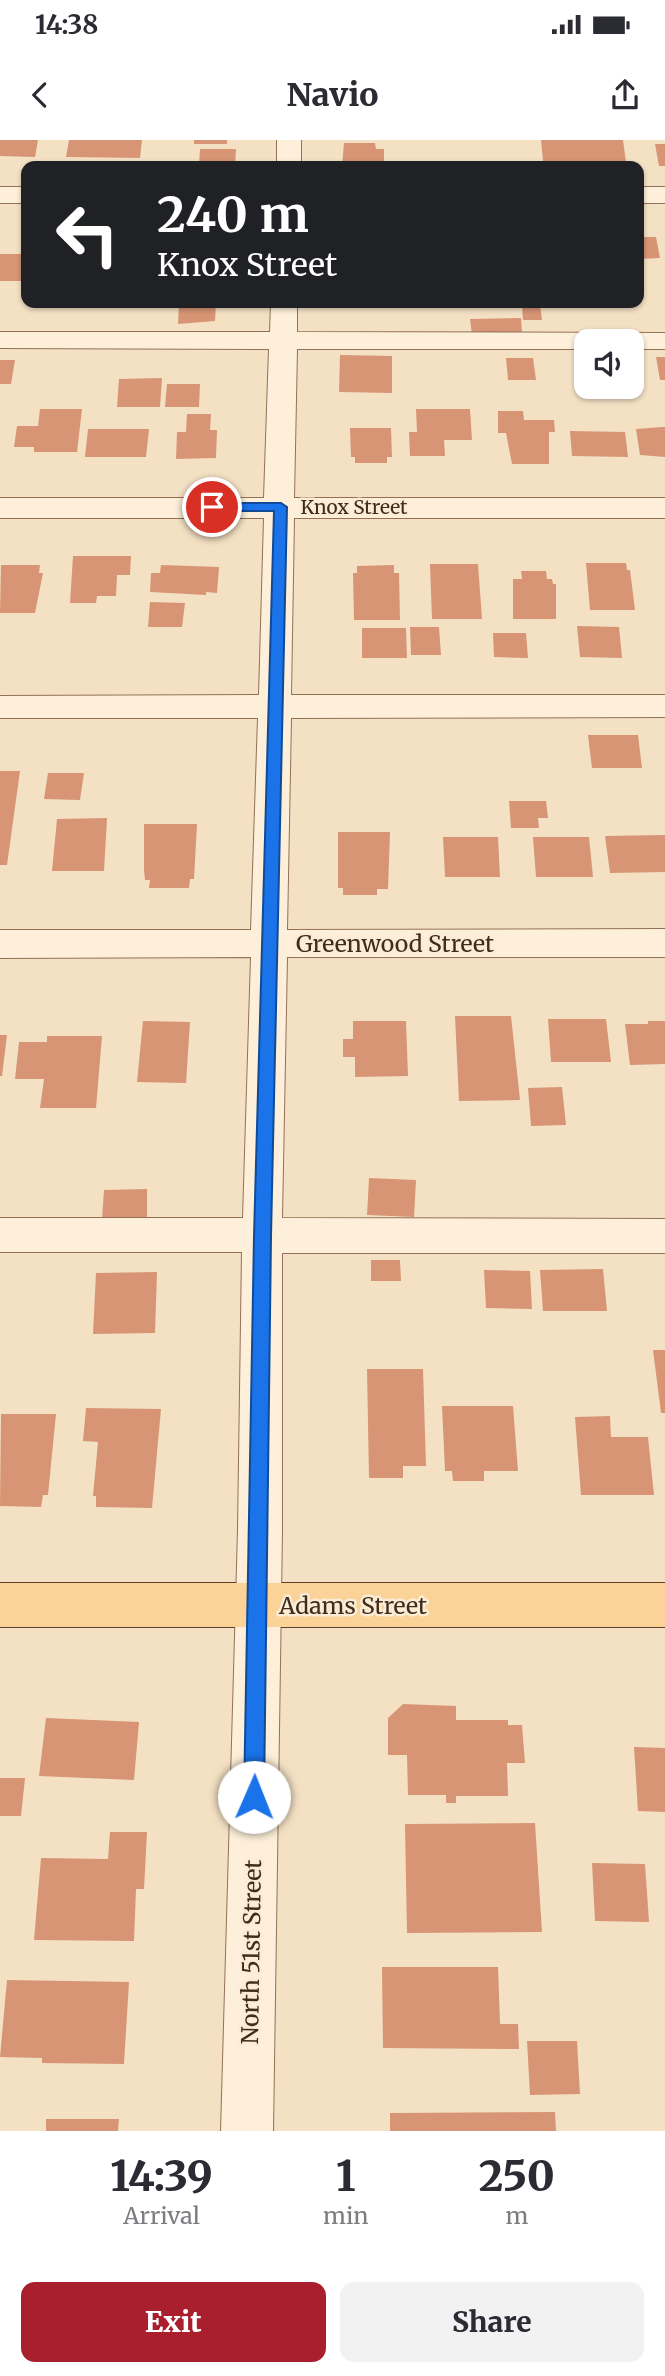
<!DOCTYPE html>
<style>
:root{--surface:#fff;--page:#f2f2f3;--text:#2b2b33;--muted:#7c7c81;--accent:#a91f2d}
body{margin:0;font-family:Merriweather,serif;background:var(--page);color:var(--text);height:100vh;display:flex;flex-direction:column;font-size:26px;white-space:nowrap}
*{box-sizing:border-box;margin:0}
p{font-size:23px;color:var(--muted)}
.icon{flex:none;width:38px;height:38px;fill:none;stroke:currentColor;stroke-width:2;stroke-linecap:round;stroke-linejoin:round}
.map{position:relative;height:1991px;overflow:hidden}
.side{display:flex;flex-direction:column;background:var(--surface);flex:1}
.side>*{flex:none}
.guide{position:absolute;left:21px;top:21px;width:623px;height:147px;border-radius:14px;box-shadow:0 2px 5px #0004;background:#202124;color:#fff;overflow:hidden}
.controls{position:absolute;left:574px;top:189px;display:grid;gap:14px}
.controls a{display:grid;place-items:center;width:70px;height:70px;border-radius:14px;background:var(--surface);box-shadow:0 2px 5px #0004;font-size:35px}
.pin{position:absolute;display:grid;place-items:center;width:60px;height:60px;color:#fff;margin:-30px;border:4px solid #fff;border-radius:50%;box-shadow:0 2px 7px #0007}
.me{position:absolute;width:77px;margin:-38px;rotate:1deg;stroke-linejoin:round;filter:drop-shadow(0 0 5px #0008)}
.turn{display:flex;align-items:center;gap:24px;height:147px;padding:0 21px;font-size:32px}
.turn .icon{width:91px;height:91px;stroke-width:2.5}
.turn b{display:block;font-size:49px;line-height:60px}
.eta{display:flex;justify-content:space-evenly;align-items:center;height:119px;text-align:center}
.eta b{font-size:42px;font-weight:800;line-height:49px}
.primary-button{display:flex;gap:14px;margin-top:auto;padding:14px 21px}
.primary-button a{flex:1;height:80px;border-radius:14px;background:var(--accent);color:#fff;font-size:28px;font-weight:800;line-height:80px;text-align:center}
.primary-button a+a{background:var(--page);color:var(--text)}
.status{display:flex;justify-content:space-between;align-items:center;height:49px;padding:0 35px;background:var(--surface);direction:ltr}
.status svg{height:19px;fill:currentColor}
header{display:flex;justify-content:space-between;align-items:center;height:91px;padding:0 21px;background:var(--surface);font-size:32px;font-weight:800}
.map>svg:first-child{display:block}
</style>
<div class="status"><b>14:38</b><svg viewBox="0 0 49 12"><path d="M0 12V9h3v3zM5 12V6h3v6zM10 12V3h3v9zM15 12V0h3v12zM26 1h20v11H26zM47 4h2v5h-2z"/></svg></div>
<header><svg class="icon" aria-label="back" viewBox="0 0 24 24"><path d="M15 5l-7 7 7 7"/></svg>Navio<svg class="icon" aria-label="share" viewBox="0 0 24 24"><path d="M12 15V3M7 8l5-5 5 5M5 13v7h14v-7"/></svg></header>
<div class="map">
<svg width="665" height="1991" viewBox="0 0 665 1991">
<rect width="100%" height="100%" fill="#f4e1c4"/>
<!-- building -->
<g fill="#d79575">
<path d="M0,0H38L35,17L0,16Z"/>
<path d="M69,0H142L140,18L66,17Z"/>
<rect x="194" y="0" width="33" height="4"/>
<path d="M541,0H623L626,22L543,21Z"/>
<path d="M344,3H375L376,9H384V26H342Z"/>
<path d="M655,4H665V26H659Z"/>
<path d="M200,9H236L235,26H199Z"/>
<path d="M639,97H656L660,118L639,119Z"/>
<path d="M0,114H26L23,141H0Z"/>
<path d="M179,163H216L215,181L178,184Z"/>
<path d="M522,164H540L542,180H523Z"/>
<path d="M521,178L522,193L472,195L470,179Z"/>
<path d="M340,215L392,216V253L339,252Z"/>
<path d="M656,217H665V240H660Z"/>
<path d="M506,218H533L536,240H508Z"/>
<path d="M0,220H15L11,244H0Z"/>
<path d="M162,238L160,267H117L119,239Z"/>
<path d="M167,244H200L199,267H165Z"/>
<path d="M40,269H82L77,312H34V307H14L17,286H38Z"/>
<path d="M416,269H470L472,300H444L445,316H410L409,292H417Z"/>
<path d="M498,271H523L524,280H554L555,292H549V324H512L506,293H498Z"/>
<path d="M187,274H211L210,290H217L216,318L176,319L177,292H186Z"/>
<path d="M662,287H665V317L640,315L636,289Z"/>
<path d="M350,288H391L392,317H387V323H355V317H351Z"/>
<path d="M88,289H149L146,317H85Z"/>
<path d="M570,291L625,292L628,317L572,316Z"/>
<path d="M73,416H131L130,435H117L116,456H97L96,463H70Z"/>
<path d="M586,423H626L627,430H630L635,470H590Z"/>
<path d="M430,424H478L482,479H432Z"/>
<path d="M1,425H40L39,433H43L35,473H0Z"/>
<path d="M161,425L219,427L217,453L206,452V455L150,452L151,433H160Z"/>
<path d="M394,425V433H399L400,480H354L353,433H357V426Z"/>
<path d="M521,431H546L547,439H552L553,444H556V479H513V439H522Z"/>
<path d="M150,462L185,463L182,487H148Z"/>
<path d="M577,486L619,487L622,518L580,517Z"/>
<path d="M410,487H439L441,515H411Z"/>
<path d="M362,488H406L407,518H362Z"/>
<path d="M493,493H526L528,518L494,517Z"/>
<path d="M588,595H638L642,628H592Z"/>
<path d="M0,631H20L7,725H0Z"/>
<path d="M48,633H84L80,660L44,659Z"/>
<path d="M509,661H546L548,678H538L539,688H511Z"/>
<path d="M107,678L104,731H52L57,679Z"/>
<path d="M144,684H197L194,739H190L189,748H149L150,740H145L144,730Z"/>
<path d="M338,692H390L388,749H377V755H343V748H338Z"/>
<path d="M665,695V732L610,733L605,696Z"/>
<path d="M443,697H498L500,737H445Z"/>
<path d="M533,697H589L593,737H536Z"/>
<path d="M455,876H511L520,960L459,961Z"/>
<path d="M548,879H606L611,922H551Z"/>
<path d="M143,881L190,882L186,943L137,942Z"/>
<path d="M353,881H406L408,936L355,937V917H343V899H353Z"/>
<path d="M648,881H665V924L630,925L625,884H648Z"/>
<path d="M0,895H7L2,936H0Z"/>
<path d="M47,896H102L96,968H40L44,939H15L19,902H47Z"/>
<path d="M562,947L566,985L531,986L528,948Z"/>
<path d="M369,1038L416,1040L414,1077L367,1075Z"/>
<path d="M147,1049V1078L102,1079L104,1050Z"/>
<path d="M371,1120H400L401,1141H371Z"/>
<path d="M603,1129L607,1171H543L540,1130Z"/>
<path d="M484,1130L530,1131L532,1169L486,1168Z"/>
<path d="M157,1132L155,1193L93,1194L96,1133Z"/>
<path d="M653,1210H665V1273H661Z"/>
<path d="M367,1229H423L426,1326H403V1338H369Z"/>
<path d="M442,1266H513L518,1331H484V1341H453L452,1331H445Z"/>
<path d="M86,1268L161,1269L152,1368L96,1367V1356H93L98,1302L83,1301Z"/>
<path d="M1,1274H56L48,1355H43L41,1367L0,1366Z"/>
<path d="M610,1276L611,1297H648L654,1355H581L575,1277Z"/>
<path d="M403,1564L456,1566V1580H508V1585H522L525,1623H507L508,1656H456V1663H446V1655H408L407,1615H388V1578Z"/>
<path d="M46,1578L139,1582L134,1640L39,1636Z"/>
<path d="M634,1607L665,1608V1672L638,1671Z"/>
<path d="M0,1638H25L21,1676H0Z"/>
<path d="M535,1683L542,1792L407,1793L405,1684Z"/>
<path d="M110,1692H147L144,1749H136L134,1801L34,1800L41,1718L108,1719Z"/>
<path d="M592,1723L645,1724L649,1782L595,1781Z"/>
<path d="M382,1827H498L500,1884H518L519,1909L383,1908Z"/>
<path d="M7,1840L129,1842L124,1924L42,1923V1918L0,1917Z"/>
<path d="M527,1901H577L580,1954L530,1955Z"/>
<path d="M555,1972L556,1991H390V1973Z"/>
<path d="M46,1979H119L118,1991H46Z"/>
</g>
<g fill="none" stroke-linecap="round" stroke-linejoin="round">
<!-- minor casing -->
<g stroke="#927157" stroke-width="2">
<g id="minor">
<rect x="277" y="0" width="24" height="26"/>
<rect x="0" y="47" width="26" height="16"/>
<rect x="639" y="47" width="26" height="16"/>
<path d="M271,163H297V192L665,193V209H632V201H586V209H297L294,358H665V378H294L291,555H665V577L291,578L287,790L665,789V817H287L282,1078L665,1079V1113H282V1390L273,1991H221L238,1390L242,1112H0V1078H243L251,817L0,818V790H251L258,578H0V556L259,555L264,378H0V358H264L269,209L0,208V192H270Z"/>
</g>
</g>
<!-- major casing -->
<g stroke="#5f3f2c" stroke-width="2">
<rect id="major" x="0" y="1443" width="665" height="44"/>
</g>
<!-- minor -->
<use href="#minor" fill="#fdefd9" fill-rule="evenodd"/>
<!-- major -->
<use href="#major" fill="#fbd398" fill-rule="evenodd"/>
</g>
<!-- route -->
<path fill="#1a73e8" stroke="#114b97" stroke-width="2" d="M281,363L287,367L271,1096L264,1657L261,1664L254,1667L247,1664L244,1657L254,1096L274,371H212L206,367L212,363Z"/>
<g text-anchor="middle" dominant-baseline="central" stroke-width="5" stroke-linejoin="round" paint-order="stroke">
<!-- far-street labels -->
<g font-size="19" fill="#402b1d" stroke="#faecd5">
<text x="354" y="367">Knox Street</text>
</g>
<!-- street labels -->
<g font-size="23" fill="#402b1d" stroke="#faecd5">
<text x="395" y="803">Greenwood Street</text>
<text x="353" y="1465">Adams Street</text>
<text transform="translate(251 1812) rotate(-89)">North 51st Street</text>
</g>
</g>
</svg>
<div class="controls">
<a><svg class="icon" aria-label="sound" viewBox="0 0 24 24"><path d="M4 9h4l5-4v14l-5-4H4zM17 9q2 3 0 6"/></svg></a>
</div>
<div class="pin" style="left:212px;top:367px;background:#d93025"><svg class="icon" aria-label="arrive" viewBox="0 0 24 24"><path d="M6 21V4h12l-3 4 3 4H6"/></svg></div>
<svg class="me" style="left:254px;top:1657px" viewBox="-20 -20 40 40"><circle r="19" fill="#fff"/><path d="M0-13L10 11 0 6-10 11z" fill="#1a73e8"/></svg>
<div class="guide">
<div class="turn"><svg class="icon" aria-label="left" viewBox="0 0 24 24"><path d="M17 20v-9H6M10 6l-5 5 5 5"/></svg><div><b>240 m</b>Knox Street</div></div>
</div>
</div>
<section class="side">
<div class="eta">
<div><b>14:39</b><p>Arrival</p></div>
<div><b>1</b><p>min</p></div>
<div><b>250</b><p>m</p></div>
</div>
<div class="primary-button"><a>Exit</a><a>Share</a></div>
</section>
